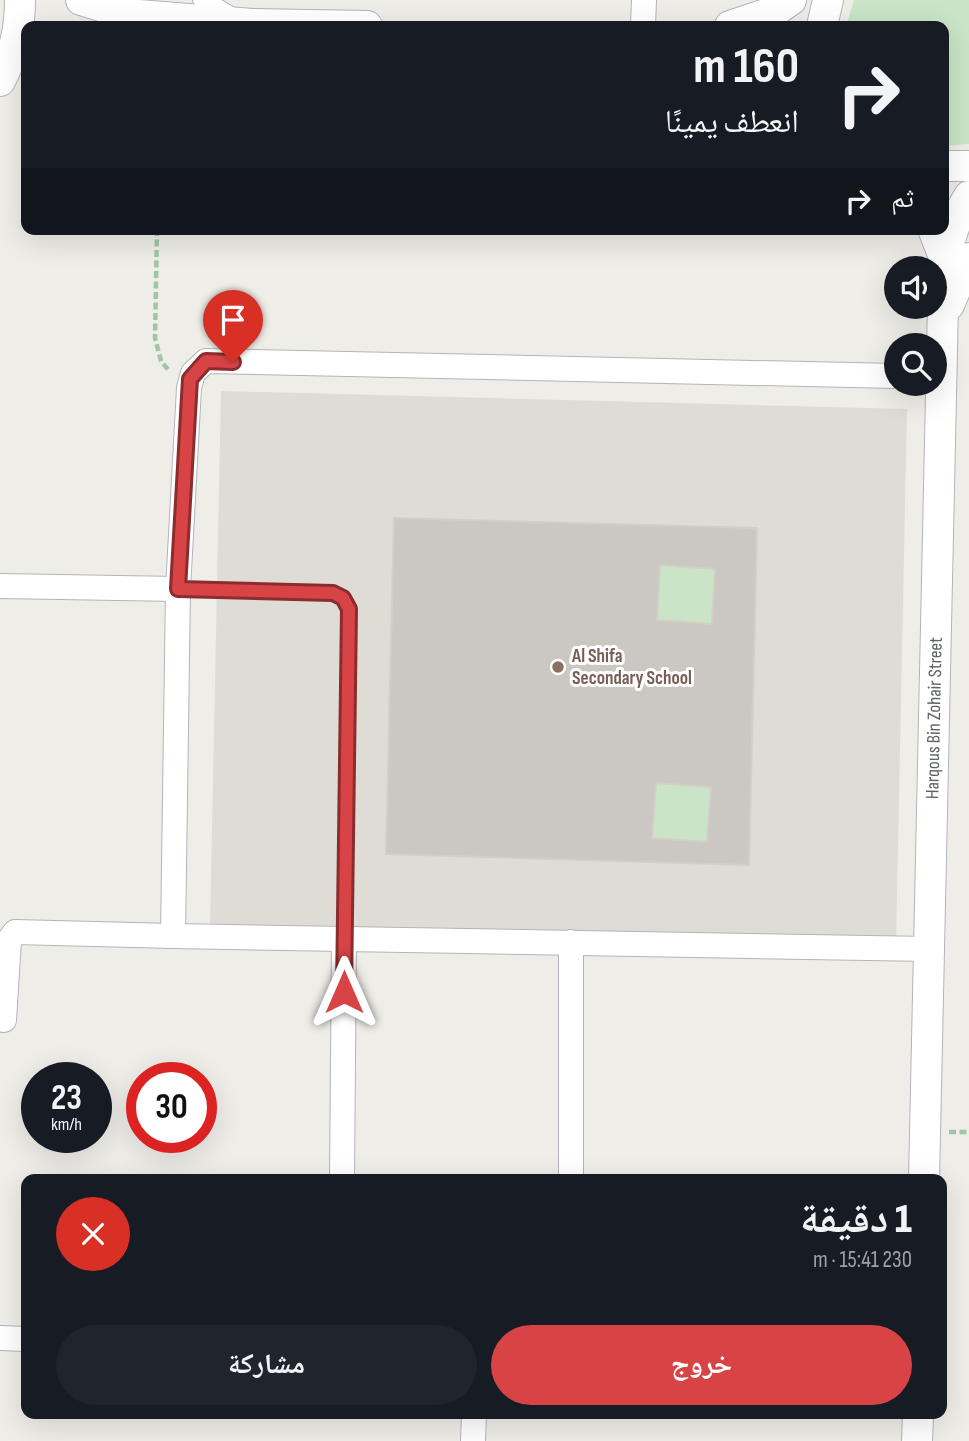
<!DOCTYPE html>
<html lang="ar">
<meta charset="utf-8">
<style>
:root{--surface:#171b24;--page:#20242c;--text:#f1f3f6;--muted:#9ea1a6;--accent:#d84446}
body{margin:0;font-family:"Sofia Sans Condensed","Noto Naskh Arabic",sans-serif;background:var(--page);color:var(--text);direction:rtl;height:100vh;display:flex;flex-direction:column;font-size:26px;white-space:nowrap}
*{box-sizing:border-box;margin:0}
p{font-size:23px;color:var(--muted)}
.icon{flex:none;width:38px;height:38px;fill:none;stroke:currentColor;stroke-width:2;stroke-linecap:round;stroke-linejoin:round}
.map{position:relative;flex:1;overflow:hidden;direction:ltr}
.side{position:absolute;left:21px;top:1174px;width:926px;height:245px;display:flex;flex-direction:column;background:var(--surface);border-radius:14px;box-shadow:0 7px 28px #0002;direction:rtl}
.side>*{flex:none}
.banner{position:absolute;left:21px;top:21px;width:928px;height:214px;border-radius:14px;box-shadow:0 7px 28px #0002;direction:rtl;background:#171b24;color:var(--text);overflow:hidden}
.controls{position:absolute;left:884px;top:256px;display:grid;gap:14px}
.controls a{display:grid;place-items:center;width:63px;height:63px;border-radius:50%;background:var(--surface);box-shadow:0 7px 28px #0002;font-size:35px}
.speed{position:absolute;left:21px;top:1062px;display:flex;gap:14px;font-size:35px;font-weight:700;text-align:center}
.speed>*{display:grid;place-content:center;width:91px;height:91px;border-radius:50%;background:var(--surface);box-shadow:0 7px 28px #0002;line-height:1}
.speed small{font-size:18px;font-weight:400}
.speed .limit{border:10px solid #d22;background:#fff;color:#111}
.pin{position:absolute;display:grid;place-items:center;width:60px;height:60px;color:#fff;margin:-72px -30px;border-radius:50% 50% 50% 0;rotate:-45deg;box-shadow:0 0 7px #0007}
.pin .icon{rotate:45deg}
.me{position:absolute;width:77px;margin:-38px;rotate:0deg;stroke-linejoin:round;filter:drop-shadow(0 0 5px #0008)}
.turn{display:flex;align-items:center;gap:24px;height:147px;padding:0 35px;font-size:32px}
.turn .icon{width:91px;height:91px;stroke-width:2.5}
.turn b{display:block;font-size:49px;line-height:60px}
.then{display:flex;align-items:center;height:66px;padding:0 35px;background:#0003;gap:14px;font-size:26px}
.round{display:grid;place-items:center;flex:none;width:74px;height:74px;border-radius:37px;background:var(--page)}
.head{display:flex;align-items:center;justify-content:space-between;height:119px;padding:0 35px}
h1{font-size:42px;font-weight:800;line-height:52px}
.button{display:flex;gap:14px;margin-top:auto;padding:14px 35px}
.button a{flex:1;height:80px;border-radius:42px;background:var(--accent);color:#fff;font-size:28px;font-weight:800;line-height:80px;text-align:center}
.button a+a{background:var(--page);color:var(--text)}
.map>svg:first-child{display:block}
</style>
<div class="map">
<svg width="969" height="1441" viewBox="0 0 969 1441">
<rect width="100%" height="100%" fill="#efede8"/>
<!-- education -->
<path fill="#dfdcd6" d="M221,391L907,409L896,944L210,926Z"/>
<!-- green -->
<g fill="#c9e4c7">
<path d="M854,0H969V144L943,146V26H846Z"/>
<path d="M660,565L715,569L712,624L657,620Z"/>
<path d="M656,783L711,787L707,842L652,838Z"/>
</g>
<!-- building -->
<path fill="#cbc8c4" stroke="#d4cec6" stroke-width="2" fill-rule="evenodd" d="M394,518L757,528L749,865L386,854ZM660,565L715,569L712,624L657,620ZM656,783L711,787L707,842L652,838Z"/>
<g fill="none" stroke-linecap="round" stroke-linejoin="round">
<!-- service casing -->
<g stroke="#b2b5b8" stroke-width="14">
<g id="service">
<path d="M199,0L213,2L233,14"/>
<path d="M178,589L333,593L343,598L349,609L344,939"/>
</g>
</g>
<!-- minor casing -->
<g stroke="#b2b5b8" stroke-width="26">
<g id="minor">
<path d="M643,26L644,0"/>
<path d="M0,586L178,589"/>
<path d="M173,936L929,949"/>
<path d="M571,942V1180"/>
<path d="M4,1020L9,940L15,932L173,936L178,589L189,388L193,373L206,361L896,376"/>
<path d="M342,1180L344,939"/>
<path d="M0,1338L26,1339"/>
<path d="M473,1441L474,1414"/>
</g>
</g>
<!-- tertiary casing -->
<g stroke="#b2b5b8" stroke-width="32">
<g id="tertiary">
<path d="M81,0L126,14L252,24L367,26"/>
<path d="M730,26L775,11L791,0"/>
<path d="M822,26L828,0"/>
<path d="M0,81C14,54 20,30 20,0"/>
<path d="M943,166H969"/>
<path d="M933,229L944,257L959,213L969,196"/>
<path d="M949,305L969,258"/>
<path id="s1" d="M924,1180L944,257"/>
<path d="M917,1441L918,1414"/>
</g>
</g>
<!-- path -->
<g stroke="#a0c5a7" stroke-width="4.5" stroke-dasharray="7 3.5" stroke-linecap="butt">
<path d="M157,229L155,338L161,361L170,372"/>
<path d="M949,1132H969"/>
</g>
<!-- service -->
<use href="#service" stroke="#fff" stroke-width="12"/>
<!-- minor -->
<use href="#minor" stroke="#fff" stroke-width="24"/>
<!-- tertiary -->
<use href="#tertiary" stroke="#fff" stroke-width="30"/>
</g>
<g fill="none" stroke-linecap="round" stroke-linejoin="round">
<!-- route casing -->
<g stroke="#8c2c2e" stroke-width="18">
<path id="route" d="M233,362L206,361L190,379L178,589L333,593L343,598L349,609L344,992"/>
</g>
<!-- route -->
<use href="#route" stroke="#d84446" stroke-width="12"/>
</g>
<!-- markers -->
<circle fill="#8d6e63" stroke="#fff" stroke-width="2.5" cx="558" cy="667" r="7"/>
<g text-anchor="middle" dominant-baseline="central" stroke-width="6" stroke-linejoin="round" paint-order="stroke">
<!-- education labels -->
<g font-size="19" font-weight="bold" fill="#785e54" stroke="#fff" text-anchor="start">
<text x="572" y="656">Al Shifa<tspan x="572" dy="22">Secondary School</tspan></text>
</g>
<!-- street labels -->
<g font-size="19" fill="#5f6366" stroke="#fff">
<text stroke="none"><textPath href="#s1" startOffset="462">Harqous Bin Zohair Street</textPath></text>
</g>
</g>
</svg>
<div class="controls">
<a><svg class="icon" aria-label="sound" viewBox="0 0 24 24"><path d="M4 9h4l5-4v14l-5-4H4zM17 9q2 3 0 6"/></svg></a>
<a><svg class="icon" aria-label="search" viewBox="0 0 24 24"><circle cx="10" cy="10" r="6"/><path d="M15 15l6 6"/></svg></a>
</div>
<div class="speed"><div>23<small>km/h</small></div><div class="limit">30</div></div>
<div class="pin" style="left:233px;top:362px;background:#d93025"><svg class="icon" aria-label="arrive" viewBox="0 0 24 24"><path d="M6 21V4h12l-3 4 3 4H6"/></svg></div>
<svg class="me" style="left:344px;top:992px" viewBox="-20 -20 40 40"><path d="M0-17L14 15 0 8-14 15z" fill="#d84446" stroke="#fff" stroke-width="4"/></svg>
<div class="banner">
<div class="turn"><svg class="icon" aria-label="right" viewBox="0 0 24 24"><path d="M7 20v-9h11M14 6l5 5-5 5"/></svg><div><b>160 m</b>انعطف يمينًا</div></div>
<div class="then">ثم<svg class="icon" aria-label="right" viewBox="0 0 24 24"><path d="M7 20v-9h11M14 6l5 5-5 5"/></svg></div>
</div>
<section class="side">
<div class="head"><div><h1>1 دقيقة</h1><p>230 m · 15:41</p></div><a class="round" style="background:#d93025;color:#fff"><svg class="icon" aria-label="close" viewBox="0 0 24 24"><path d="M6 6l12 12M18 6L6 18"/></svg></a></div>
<div class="button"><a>خروج</a><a>مشاركة</a></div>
</section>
</div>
